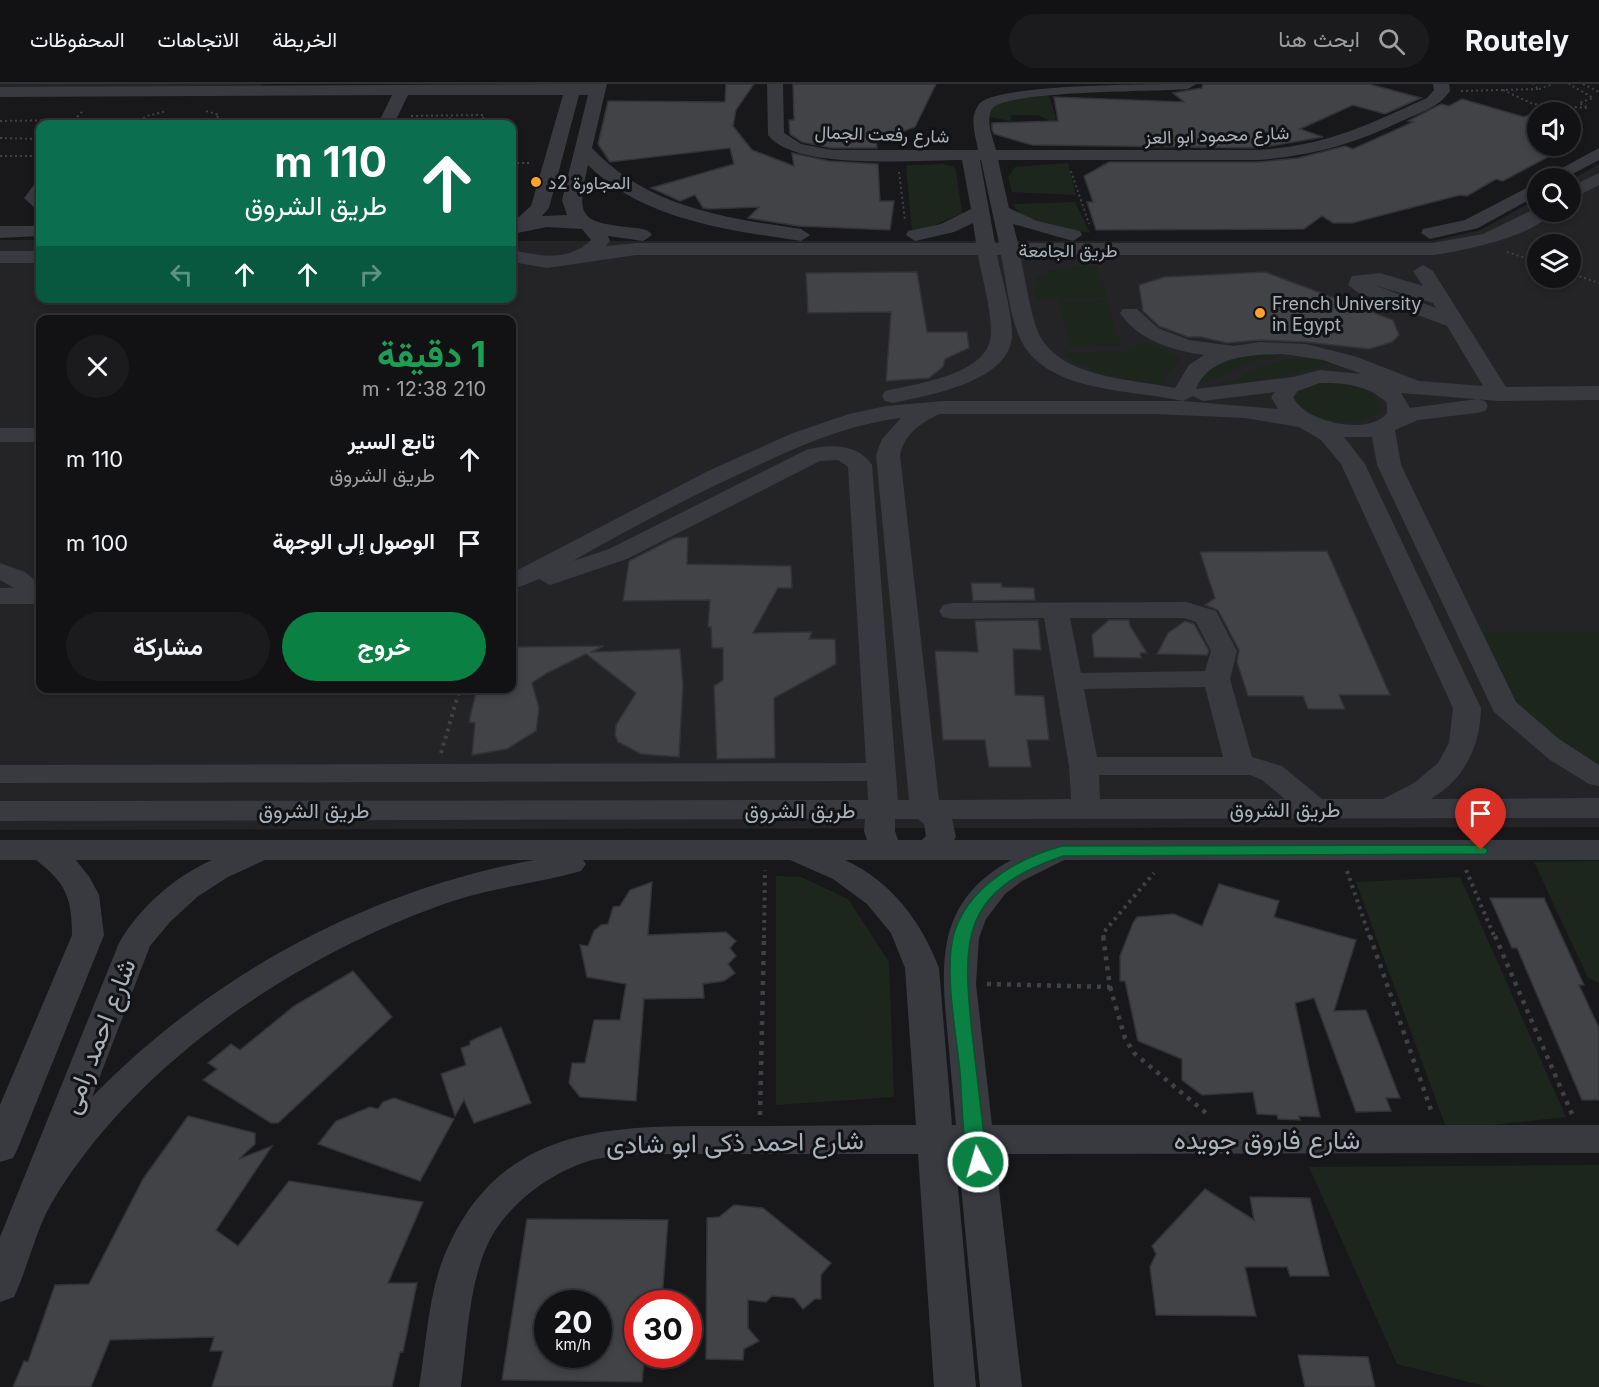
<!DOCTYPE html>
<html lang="ar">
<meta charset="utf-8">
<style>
:root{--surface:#121214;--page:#1b1b1d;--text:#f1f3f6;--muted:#9c9ea0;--line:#313234;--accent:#0b8043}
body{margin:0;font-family:Inter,Vazirmatn,sans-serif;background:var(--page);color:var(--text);direction:rtl;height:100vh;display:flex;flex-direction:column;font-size:22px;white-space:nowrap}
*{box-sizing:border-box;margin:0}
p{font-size:20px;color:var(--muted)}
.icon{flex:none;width:33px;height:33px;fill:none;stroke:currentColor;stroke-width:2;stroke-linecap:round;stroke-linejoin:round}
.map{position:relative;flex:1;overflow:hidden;direction:ltr}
.drawer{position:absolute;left:36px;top:231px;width:480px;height:378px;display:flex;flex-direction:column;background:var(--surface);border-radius:12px;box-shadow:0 3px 9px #0003,0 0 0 2px var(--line);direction:rtl}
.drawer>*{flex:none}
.banner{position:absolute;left:36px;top:36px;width:480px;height:183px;border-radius:12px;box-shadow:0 3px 9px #0003,0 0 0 2px var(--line);direction:rtl;background:#0b6e4f;color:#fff;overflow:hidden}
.fabs{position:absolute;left:1527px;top:18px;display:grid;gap:12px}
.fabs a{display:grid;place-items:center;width:54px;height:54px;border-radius:50%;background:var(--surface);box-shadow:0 3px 9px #0003,0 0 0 2px var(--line);font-size:30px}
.speed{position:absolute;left:534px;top:1206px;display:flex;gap:12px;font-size:30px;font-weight:700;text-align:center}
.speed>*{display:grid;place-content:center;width:78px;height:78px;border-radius:50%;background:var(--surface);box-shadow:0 3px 9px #0003,0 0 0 2px var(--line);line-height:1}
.speed small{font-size:15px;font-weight:400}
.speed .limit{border:9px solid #d22;background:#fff;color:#111}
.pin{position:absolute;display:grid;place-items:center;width:51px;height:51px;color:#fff;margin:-62px -26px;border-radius:50% 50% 50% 0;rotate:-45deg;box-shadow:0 0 6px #0007}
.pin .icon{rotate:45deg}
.me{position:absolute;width:66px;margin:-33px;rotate:354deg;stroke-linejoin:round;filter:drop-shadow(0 0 4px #0008)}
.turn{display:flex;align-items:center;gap:21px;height:126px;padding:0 30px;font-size:27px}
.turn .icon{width:78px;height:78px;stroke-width:2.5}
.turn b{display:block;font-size:42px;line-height:51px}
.lanes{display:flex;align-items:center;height:57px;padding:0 30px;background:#0003;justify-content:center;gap:30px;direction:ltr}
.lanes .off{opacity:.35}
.round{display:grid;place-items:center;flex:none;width:63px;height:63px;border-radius:32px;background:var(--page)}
.headline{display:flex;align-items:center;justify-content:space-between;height:102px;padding:0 30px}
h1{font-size:36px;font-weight:700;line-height:45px;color:#1e9e55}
.action{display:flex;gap:12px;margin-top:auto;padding:12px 30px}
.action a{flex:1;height:69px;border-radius:36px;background:var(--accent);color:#fff;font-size:24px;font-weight:700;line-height:69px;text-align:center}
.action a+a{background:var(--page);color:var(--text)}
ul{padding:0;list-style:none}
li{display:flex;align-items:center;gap:18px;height:84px;padding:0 30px}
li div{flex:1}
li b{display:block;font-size:22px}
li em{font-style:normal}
header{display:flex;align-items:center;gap:36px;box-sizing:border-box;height:84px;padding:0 30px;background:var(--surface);border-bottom:2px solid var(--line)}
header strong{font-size:28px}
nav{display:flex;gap:33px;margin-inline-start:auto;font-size:21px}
.search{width:420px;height:54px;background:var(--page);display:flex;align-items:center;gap:15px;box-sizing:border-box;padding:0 21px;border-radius:33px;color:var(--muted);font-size:22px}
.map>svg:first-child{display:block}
</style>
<header>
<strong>Routely</strong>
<div class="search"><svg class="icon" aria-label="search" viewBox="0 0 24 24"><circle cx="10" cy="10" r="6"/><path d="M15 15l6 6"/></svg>ابحث هنا</div>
<nav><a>الخريطة</a><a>الاتجاهات</a><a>المحفوظات</a></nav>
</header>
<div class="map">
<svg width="1599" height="1303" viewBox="0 0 1599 1303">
<rect width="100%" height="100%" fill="#18181a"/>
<!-- built -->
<g fill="#242427" fill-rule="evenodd">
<path d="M0,0H264L259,3L0,5Z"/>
<path d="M1599,80V743L0,746V156H40V214H512V157H1432L1481,146L1537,115L1538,128H1570L1571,96ZM1538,160H1570V194H1538ZM40,236H512V604H40Z"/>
</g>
<!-- green -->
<g fill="#1d261d">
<path d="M1048,10L1056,33L1054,39L1038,31H1012L1010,37L984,32L1004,13Z"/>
<path d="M1068,79L1076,111L1012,108L1008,93L1015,83Z"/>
<path d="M944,80L954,83L956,87L962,129L930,143L912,146L906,81Z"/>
<path d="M1075,118L1090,149C1065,144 1027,144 1013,120Z"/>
<path d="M1076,182H1097L1108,214L1037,216L1034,207L1037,194L1049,187Z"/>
<path d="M1106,216L1121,262L1070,263L1058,217Z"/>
<path d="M1146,258L1181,274L1166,293L1163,301C1127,295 1092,293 1062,269L1125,268Z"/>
<path d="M1260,266L1284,270L1269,276L1257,275L1211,297L1189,301L1197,284Z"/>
<path d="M1293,275H1324L1335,279L1252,298L1213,301L1235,296L1259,283Z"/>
<path d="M1327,298C1348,300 1364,303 1380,318V328C1352,345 1324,338 1296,323L1294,310L1307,301Z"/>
<path d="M1599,548V686L1511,624L1479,549Z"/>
<path d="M1599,777V899L1588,894L1534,778Z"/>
<path d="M776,792L801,793L848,815L889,878L894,1013L776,1021Z"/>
<path d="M1460,793L1566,1033L1447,1046L1356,798Z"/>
<path d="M1599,1081V1303H1489L1397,1280L1309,1083Z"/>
</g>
<!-- building -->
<g fill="#424347" stroke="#323237" stroke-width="1.5" fill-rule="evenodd">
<path d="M726,0H754L736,26L733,42L752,66L794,82L792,69L829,77L878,80L880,117H894L890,146L798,142L748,134L759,123L709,125L703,124L695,111L680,117L651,104L734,80L730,64L610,78L598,60L608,17L725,18Z"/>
<path d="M793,0H936L915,43L896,50H876L877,64H832L802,58L790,50L789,36H794Z"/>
<path d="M1203,0H1369L1421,14L1385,30L1353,21L1300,45L1323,53L1259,64L1032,61L994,50L992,45V39L1058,37L1054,13L1184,18L1173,9L1202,4Z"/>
<path d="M1462,15L1524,33L1538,27V62H1568L1503,97L1496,95L1467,112L1460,111L1352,139H1333L1322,132L1304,145L1096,146L1087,118H1093L1084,92L1109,78H1259L1298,74L1345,62L1353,65L1413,38L1408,37L1441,20L1449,22Z"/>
<path d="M917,188L927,248H967L969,264L945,275L943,283L929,294L886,297L891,228L808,229L806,189Z"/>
<path d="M1265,188L1393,236L1399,251L1392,258L1369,265L1306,258L1260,256L1227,259L1201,253H1188L1159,242L1143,227L1139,201L1164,193Z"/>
<path d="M688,453L687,480L791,482L792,504H778L753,549L812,548L809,555H835L836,580L774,614L775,674L717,675L714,602L723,596V564H712L711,543H708L710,516L623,517L629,477L674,454Z"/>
<path d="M1327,467L1390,611H1339L1345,625H1308L1303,612H1248L1237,578L1239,566L1218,526L1205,521L1215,514L1200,468Z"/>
<path d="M971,499H1001L1002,503L1034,504L1035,516L973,517Z"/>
<path d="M1038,536L1041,566L1013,565L1015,611L1044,612L1049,656H1027L1031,683H989L985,656H943L935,567L978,568L975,537Z"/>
<path d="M1109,536H1129L1130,542L1147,569H1140L1141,574L1094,573L1092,551Z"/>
<path d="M1185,537L1194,540L1209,567L1207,571L1157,570L1168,549Z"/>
<path d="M604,562L591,568L680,565L683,601L679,673L641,670L618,658L615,651L616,641L636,609L586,570L547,589L532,599L539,624L536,647L507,665L472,671L475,639L469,638L477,604H512V563Z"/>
<path d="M652,798L648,851L726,848L736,857L730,864L736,872L728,880L735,889L724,897L703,900L704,914L644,915L636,1017L580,1013L569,999L572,979H585L594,936H620L626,900L587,893L580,861L588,862L594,847L601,841L608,840L613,823L620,822L630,806Z"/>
<path d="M1219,800L1279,817L1274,833L1356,856L1334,927L1366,926L1400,1014H1386L1391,1027L1356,1028L1314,914L1295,919L1320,1033L1299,1032L1300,1036L1278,1035L1277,1031L1257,1030L1253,1008L1202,1011L1182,996V975L1138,957L1125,897H1120V872L1133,839L1137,833L1174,830L1202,842Z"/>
<path d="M1490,814H1544L1584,901H1579L1599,944V1016H1582L1517,864H1512Z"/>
<path d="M353,887L392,933L278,1039H271L203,996L217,985L208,979L231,960L240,966L294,922Z"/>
<path d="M501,943L531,1019L474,1039L464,1016L455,1032L441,990L466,981L461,964L470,961V957Z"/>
<path d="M394,1014L454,1035L420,1097L318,1060L336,1037L370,1023L378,1025L383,1018Z"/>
<path d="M188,1032L255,1049V1060L239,1075L272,1062L216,1146L238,1162L289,1097L423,1118L388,1199H417L403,1268H400L392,1303H212L223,1267H210L214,1253L110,1256L91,1303H13L24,1277L28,1278L55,1201L89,1200L143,1095Z"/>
<path d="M1205,1105L1254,1136L1250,1113L1310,1114L1329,1192H1290L1287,1183H1245L1256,1232L1156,1231L1150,1183L1156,1170L1152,1162Z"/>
<path d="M734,1121L763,1124L831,1179L821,1191V1215H815L803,1225L794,1214L772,1212L766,1218L748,1216V1244L759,1257L744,1265L743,1276L706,1275L707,1134L719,1133Z"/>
<path d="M527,1135L668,1136L662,1216H638V1270H645L642,1298L502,1296ZM548,1215H598V1270H548Z"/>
<path d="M1298,1271L1368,1273L1375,1303H1305Z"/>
</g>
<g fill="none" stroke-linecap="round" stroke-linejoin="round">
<!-- path-far2 -->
<g stroke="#3e4247" stroke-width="2" stroke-dasharray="2 3" stroke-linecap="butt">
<path d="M1583,0L1599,8"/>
<path d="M1539,5L1553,0"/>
<path d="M1503,6L1533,20L1588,24L1579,19L1593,14L1569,0"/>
<path d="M1461,7L1539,5L1533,0"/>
<path d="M206,27L219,31L212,40"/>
<path d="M411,32L484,31L481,40"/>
<path d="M0,37L141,35"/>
<path d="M70,40L84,26"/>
<path d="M135,40L147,32L167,27"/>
<path d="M267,40L269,36H310L308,40"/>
<path d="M448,40L451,31"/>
<path d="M0,54L40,55"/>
<path d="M0,72H40"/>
<path d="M512,79H531"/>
<path d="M1071,87L1089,140"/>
<path d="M899,88L905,137"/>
<path d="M1507,168L1538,178"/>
<path d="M1570,189L1599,199"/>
</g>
<!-- path-far1 -->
<g stroke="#3e4247" stroke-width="4" stroke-dasharray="3 4.5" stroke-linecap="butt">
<path d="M441,669L460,604"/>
<path d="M1466,786L1495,854"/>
<path d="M1347,787L1370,854"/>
<path d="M764,854L765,786"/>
<path d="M1104,854L1103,849L1154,789"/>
</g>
<!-- path -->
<g stroke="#3e4247" stroke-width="4.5" stroke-dasharray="4 6" stroke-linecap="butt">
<path d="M1370,852L1432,1029"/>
<path d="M1495,852L1572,1030"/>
<path d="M987,900L1110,903L1103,852"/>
<path d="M1110,903L1125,954L1134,969L1206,1029"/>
<path d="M760,1031L764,852"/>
</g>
<!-- minor -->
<g fill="#383a40" fill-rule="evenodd">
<path d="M566,0H607L592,64C647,123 725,134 801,145L810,151L801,157C728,146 643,136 588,81C575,136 581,138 636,144C642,145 648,145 652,151L643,157L608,152L610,157L606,162L636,159H976L973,139L954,148L915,157L906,151L908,147L941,140L971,125L962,76C919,76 794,87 768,51L767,0H783L784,49L801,60L832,66H978C975,49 968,32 981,18C1004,0 1157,0 1196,0L1188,5C1158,8 1004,6 992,25C985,36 993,54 996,66H1259C1328,61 1365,42 1427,14L1434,6L1433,0H1449L1450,7C1439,23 1422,28 1404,36C1357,59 1312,72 1259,76H998L1009,124L1037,137L1080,147L1082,151L1073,157L1013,140L1018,159H1433L1483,150L1536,124L1538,128H1551C1539,151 1459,168 1433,171H1020C1025,192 1031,235 1040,252C1063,295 1134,295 1175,304L1189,281L1204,271C1172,266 1139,257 1120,229L1123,225H1137L1158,244L1189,256L1234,262L1260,258L1306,260L1357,273L1419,297L1483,302L1447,242L1359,209L1348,201L1352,192L1380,189L1423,202L1413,187L1423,181L1433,187L1506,303L1599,302V316L1499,317L1401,309L1410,324L1477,315L1485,317L1488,322L1485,327L1477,329L1418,336L1395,346L1401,381L1516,618L1559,655L1599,681V702L1589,700L1550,676L1494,628L1377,381L1372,353H1344L1365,380L1481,624C1480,663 1465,694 1431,715L1599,714V734L952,735L956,753L954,756H1599V776H1064L1022,797L1005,810L986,835L979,854L976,900L992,1041H1599V1069L995,1070L1022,1303H980L958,1070H955L976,1303H934L918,1070H642C625,1072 608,1072 592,1076C550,1088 503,1123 486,1164C468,1207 467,1258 461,1303H419C427,1257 428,1204 449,1161C507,1036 621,1042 739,1042C798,1042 857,1041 916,1041L905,884L891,849L867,820L833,795L790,776H583L586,780L581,787C539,799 495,803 453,817C299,869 135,978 51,1120C35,1148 28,1183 14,1213L0,1218V1153L119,859C140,823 174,793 212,776H76L90,794L99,811L104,851L18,1064L13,1074L0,1078V1021L72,851C72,814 66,799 36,776H0V756H867L864,747L865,735L0,737V717L868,716L867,697L0,699V681L866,679L848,383L838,376L820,377L627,475L559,498L550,501L539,495L512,506V489L708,387L793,349L849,330L886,322L944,317H1183C1133,305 1043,310 1019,252C1009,229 1006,195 1001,171H997C1002,196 1011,223 1012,248C1014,298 928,311 893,319L885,317L882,312L885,307C915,300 992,291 991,248C991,223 982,195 978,171H636L547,184L512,178V166C539,172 569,178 591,156L582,145L547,143L512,150V139L531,122L563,11H408L394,40H378L392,11L0,13V3ZM579,11H588L562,116L567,131L542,132L549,124ZM980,76H981L999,159H995ZM1374,201L1433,219L1436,224ZM1283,270L1323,276L1362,290L1320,286L1293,293L1196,305C1210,271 1252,271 1283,270ZM1320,299C1345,299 1369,301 1387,319V329C1370,352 1305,339 1293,313L1298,307ZM1275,308L1271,313L1278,325L1183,317L1193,312L1203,317ZM939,330H1154L1245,334L1299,343L1321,356L1341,380L1453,624L1449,659L1438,679L1414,699L1383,715H1322L1282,682L1252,673L1230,595L1237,567L1216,527L1186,518L952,519L943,521L939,527L943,533L952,535L1044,534L1069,682L1071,715L939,716L900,371C905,349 920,340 939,330ZM901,334L882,355L876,371L909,716H898L872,381C857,359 829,360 806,366L609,465L573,477C634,442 697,409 761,380C806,359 851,340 901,334ZM1070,534H1184L1196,538L1211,567L1205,587L1081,589ZM1205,603L1223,673H1097L1084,605ZM1099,691H1250L1262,696L1285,715H1100ZM895,735H918L924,740L926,752L922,756H898L895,747ZM265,776H534C366,807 211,891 92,1013L150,862L170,838L197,813L228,793ZM845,776H1011C939,816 940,872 947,944C950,977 953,1009 956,1041H952L939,884C921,837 892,798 845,776Z"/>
<path d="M1599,64V76L1565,94H1544Z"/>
<path d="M1599,89V101L1570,116V103Z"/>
<path d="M1538,98V111L1478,144L1430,155L1421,149L1423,145L1465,136Z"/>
<path d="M40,100V124L34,123L24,114L34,101Z"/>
<path d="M0,142H40V152L0,154Z"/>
<rect x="0" y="167" width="40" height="12"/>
<rect x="0" y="344" width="40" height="14"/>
<path d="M0,479L25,488L40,500V520H0V504H14L0,496Z"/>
</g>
</g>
<!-- route -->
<path fill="#0b8043" stroke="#07532c" stroke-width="1.5" d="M1481,761L1488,766L1486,770L1063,772C961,807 962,854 972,949C977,992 982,1035 987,1078L984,1083H971C962,1065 962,1010 960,988C956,947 947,905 951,865C957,809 1014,775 1062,762Z"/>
<!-- markers -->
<g fill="#ffa12b" stroke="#131315" stroke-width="2">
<circle cx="536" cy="98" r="6"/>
<circle cx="1260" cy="229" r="6"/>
</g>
<g text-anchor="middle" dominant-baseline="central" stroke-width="6" stroke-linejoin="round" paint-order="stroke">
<!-- far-street labels -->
<g font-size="18" fill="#a9b1bb" stroke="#131315">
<text transform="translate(882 50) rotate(2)">شارع رفعت الجمال</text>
<text transform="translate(1217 51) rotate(-2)">شارع محمود ابو العز</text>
<text x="1068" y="166">طريق الجامعة</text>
</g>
<!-- far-poi labels -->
<g font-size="18" fill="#a9b1bb" stroke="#131315" text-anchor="start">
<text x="548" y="98">المجاورة 2د</text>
<text x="1272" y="219">French University<tspan x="1272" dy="21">in Egypt</tspan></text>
</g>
<!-- street labels -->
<g font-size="21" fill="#a9b1bb" stroke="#131315">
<text x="1285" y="725">طريق الشروق</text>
<text x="314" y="726">طريق الشروق</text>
<text x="800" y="726">طريق الشروق</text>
</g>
<!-- near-street labels -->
<g font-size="26" fill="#a9b1bb" stroke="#131315">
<text transform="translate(98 952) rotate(-69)">شارع احمد رامى</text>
<text x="1267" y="1055">شارع فاروق جويده</text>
<text transform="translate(735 1058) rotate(-1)">شارع احمد ذكى ابو شادى</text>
</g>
</g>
</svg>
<div class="fabs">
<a><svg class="icon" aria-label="sound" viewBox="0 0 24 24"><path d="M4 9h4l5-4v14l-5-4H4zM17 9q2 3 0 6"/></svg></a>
<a><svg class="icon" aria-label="search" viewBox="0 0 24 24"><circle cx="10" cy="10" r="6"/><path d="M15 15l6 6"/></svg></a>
<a><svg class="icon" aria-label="layers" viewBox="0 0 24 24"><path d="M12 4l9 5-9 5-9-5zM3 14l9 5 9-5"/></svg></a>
</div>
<div class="speed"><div>20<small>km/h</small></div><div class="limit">30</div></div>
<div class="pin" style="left:1481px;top:766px;background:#d93025"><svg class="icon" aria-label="arrive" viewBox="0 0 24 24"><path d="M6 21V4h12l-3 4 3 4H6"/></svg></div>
<svg class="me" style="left:978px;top:1078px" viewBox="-20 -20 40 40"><circle r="17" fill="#0b8043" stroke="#fff" stroke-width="3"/><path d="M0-11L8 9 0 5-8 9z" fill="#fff"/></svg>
<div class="banner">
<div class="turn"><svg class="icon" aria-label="ahead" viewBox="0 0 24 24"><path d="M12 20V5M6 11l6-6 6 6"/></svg><div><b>110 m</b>طريق الشروق</div></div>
<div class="lanes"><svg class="icon off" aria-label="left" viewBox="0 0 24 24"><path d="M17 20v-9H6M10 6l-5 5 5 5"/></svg><svg class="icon" aria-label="ahead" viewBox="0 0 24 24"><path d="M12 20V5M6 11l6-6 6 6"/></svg><svg class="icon" aria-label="ahead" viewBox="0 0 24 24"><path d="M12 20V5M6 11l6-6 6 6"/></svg><svg class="icon off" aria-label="right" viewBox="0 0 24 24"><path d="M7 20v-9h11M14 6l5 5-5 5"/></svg></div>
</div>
<section class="drawer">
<div class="headline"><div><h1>1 دقيقة</h1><p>210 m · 12:38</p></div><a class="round"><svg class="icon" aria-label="close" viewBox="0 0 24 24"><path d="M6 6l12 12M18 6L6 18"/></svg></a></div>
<ul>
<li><svg class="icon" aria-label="ahead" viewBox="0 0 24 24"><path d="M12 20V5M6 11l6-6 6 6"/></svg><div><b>تابع السير</b><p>طريق الشروق</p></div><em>110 m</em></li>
<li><svg class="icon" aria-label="arrive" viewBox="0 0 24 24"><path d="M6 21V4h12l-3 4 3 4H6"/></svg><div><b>الوصول إلى الوجهة</b></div><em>100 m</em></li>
</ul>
<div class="action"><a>خروج</a><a>مشاركة</a></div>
</section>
</div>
